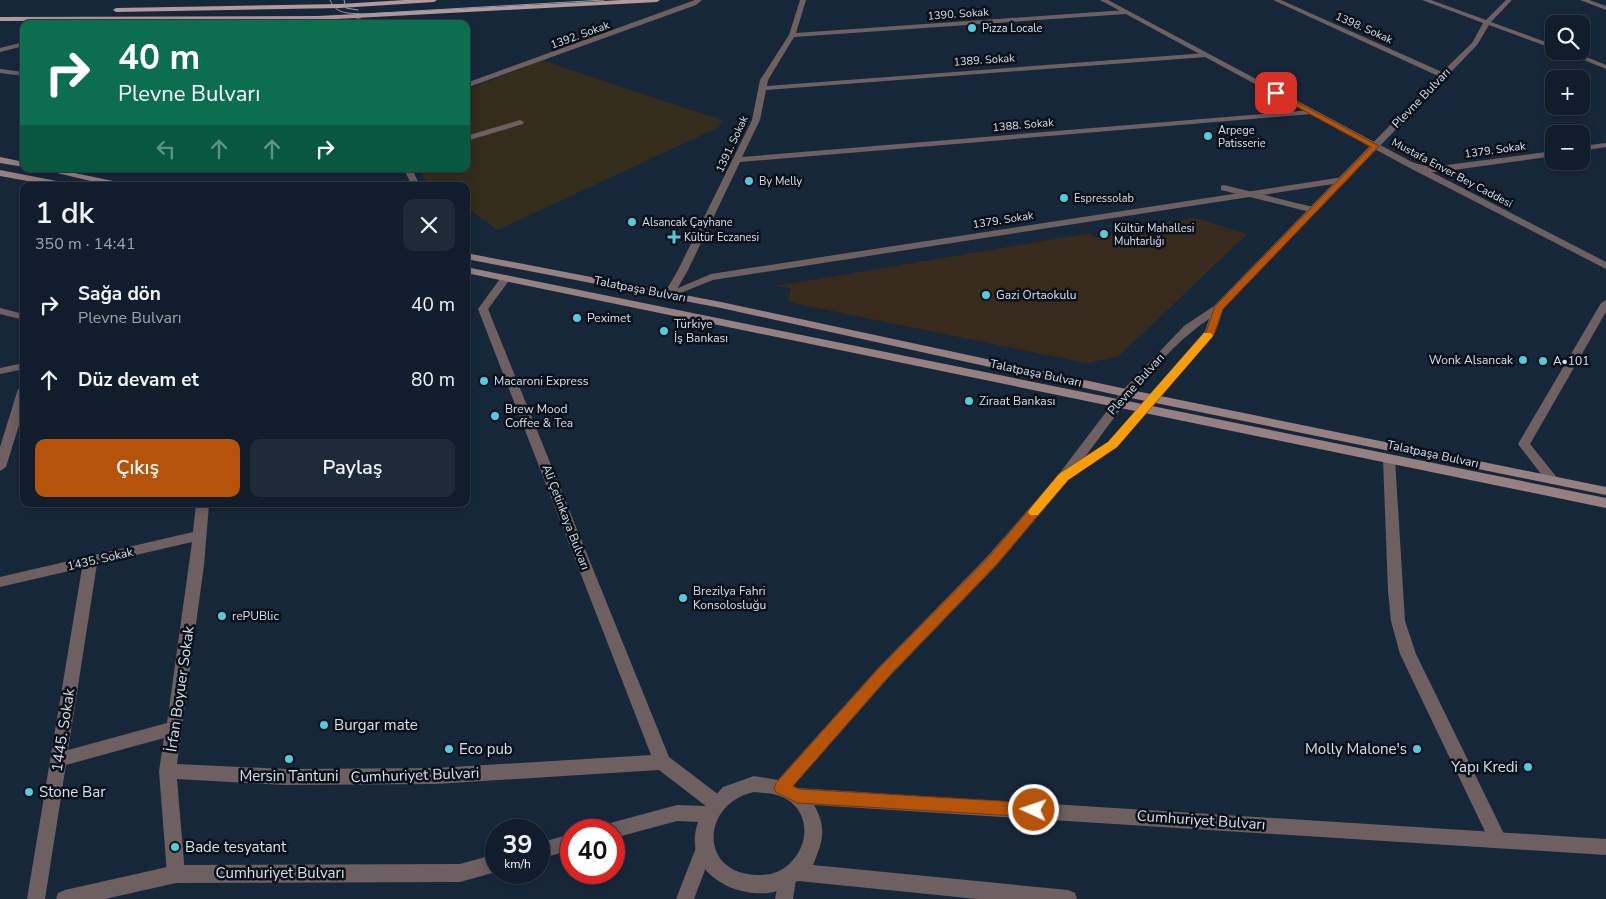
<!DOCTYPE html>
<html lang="tr">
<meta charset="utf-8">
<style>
:root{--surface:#111d2c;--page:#1e2a38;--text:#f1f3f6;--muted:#9ca2a9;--line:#303b48;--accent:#b45309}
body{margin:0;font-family:"Nunito Sans",sans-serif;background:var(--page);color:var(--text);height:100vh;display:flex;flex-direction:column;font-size:19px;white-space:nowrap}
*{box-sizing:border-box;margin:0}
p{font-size:16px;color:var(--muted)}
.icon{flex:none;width:28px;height:28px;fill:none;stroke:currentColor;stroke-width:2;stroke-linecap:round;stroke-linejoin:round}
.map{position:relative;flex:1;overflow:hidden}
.details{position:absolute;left:20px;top:182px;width:450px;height:325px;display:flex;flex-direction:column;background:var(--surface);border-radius:10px;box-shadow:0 2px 12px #0003,0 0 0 1px var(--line)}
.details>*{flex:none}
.hud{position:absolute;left:20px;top:20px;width:450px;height:152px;border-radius:10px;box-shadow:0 2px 12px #0003,0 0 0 1px var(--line);background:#0b6e4f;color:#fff;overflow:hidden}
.tools{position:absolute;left:1545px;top:15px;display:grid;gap:10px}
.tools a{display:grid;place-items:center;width:45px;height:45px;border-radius:10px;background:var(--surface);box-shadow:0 2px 12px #0003,0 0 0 1px var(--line);font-size:25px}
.speed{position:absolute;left:485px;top:819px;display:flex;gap:10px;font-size:25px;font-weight:700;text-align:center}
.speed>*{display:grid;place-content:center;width:65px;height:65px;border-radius:50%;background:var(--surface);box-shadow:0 2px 12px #0003,0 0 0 1px var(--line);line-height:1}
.speed small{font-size:12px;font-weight:400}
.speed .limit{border:8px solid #d22;background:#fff;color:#111}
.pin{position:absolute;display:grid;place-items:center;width:42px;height:42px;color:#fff;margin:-21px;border-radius:10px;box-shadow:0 2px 8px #0006}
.me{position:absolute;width:55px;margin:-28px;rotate:273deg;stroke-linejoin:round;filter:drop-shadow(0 0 4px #0008)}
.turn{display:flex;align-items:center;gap:18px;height:105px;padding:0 15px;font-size:22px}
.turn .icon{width:65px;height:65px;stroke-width:2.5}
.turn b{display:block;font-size:35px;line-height:42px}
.lanes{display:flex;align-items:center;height:48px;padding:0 15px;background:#0003;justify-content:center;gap:25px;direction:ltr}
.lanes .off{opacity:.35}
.round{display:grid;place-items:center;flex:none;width:52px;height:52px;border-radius:10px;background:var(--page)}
.head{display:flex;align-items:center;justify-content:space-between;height:85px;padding:0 15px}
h1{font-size:30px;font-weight:600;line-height:38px}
.primary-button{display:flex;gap:10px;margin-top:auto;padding:10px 15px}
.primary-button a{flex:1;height:58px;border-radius:10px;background:var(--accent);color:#fff;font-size:20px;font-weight:600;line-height:58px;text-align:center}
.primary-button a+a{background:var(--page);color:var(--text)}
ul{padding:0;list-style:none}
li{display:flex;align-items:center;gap:15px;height:75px;padding:0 15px}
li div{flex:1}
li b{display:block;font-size:19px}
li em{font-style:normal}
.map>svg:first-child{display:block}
</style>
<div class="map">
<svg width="1606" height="899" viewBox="0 0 1606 899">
<rect width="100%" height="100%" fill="#17273a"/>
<!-- education -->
<path fill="#392a1e" d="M1195,218L1247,234L1118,357L1086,363L788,302L791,288L776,286L1091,233L1094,237L1117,234L1114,230Z"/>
<!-- medical -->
<path fill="#342d1c" d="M542,60L616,85L722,120L719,127L498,230L466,207V186H429L420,169H466V90Z"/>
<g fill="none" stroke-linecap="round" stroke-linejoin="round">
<!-- service -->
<g fill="#6e5f61" fill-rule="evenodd">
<path d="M163,18L168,19L163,24H156Z"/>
<path d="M207,18L212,19L207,24H200Z"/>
<path d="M520,120L524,122L523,124L466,141V136Z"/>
<path d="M1224,185L1317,208L1319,210L1314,213L1221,190V186Z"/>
<path d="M1389,455L1395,459L1405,621L1416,654L1507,840L1504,846L1498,848L1492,846L1400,654L1391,621L1388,591L1383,459Z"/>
</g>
<!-- pedestrian -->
<g fill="#6e5f61" fill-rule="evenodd">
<path d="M1343,177L1346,178V182L713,280L673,296H665L664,294L711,274Z"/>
<path d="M506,275L511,278L488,309L669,757L723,798L726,804L723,810L717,812L711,810L659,770L436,784L284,785L177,779L185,874L183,880L176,883L169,880L167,874L159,771L164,738L66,765L45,899H27L82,568L0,587V577L193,532L196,504H209L204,565L177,764L284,769L436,768L651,755L478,309L502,276ZM192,542L167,723L68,750L97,564Z"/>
<path d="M0,308L24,314V320L0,314Z"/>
<path d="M24,363V369L0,374V368Z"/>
<path d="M24,386V409L6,467L0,471V447L18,389Z"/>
</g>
<!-- minor -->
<g fill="#6e5f61" fill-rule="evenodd">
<path d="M695,0H702L696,5L466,88V83Z"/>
<path d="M800,0H806L796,33L1126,10L1129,12L1126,14L794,37L768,80L767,86L1206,53L1209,55L1206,57L766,90L760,120L742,157L1311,110L1315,112L1311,114L740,162L688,270L673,296H665L664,294L678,270L752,120L760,80L789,35Z"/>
<path d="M1273,0H1281L1442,72L1472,43L1483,23L1422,0H1431L1486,20L1506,0H1512L1491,22L1554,45V49L1489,25L1477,45L1223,309L1214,334L1116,448L1071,477L996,566L890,676L788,792L782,795L776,792L773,787L776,782L878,668L986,558L1059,474L1122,391L1184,326L1214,306L1438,76ZM1209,319L1205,331L1108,442L1085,457C1120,410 1161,351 1209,319Z"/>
<path d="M1580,0H1589L1606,6V10Z"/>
<path d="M356,16H360L362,24H356Z"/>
<path d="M112,17L114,18V20L102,24H91Z"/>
<path d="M316,17L321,18L312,24H304Z"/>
<path d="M24,42V46L0,52V48Z"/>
<path d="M1562,51H1572L1606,65V69Z"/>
<path d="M0,69L24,72V76L0,73Z"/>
<path d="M1606,143V147L1581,151V146Z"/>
<path d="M1554,151V156L1439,172H1426L1407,165L1411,162L1426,166H1439Z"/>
<path d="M404,169H412L420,186H412Z"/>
<path d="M1606,300V312L1530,444L1559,480L1553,484L1548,483L1518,444L1601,303Z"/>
<path d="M705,838L711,840L714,846L694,899H676L699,840Z"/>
<path d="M787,870L794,873L796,879L793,899H775L780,873Z"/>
</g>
<!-- tertiary -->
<g fill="#6e5f61" fill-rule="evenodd">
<path d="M1100,0H1108L1412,162L1606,262V269L1406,166Z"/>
<path d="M754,776L784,781L797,788L1606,839V855L814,805C827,828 823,841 813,865L1068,890L1075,893L1077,899H977L798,881C790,885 779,892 769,893C728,897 682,868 698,822L677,821L614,838V830H605L608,824L614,822L677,805L706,806L723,787ZM754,792C762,793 773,793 780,796C809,807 811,841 792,861C782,872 772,875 758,875C698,875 701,803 754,792Z"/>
<path d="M571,834V850L539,859V843Z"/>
<path d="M496,854V872L460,882L176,883L105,899H56L58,893L65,890L176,865L460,864Z"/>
</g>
<!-- secondary -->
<g fill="#968082" fill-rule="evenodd">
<path d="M0,157L24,162V167L0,163Z"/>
<path d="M40,169H55L123,183L127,186H112Z"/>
<path d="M0,170L67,183L71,186H55L0,176Z"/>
<path d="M466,253L721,302L1126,389L1606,487V495L1126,397L721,308L466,259Z"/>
<path d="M466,267L1606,498V508L466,273Z"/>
</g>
<!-- primary -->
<g fill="#b5989b" fill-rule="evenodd">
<path d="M405,0H437L434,2L340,8L116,12L113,10L116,8L340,4Z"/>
<path d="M622,0H660L657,2L318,20L0,21V17L318,16Z"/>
</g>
<!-- tram -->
<g stroke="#929fad" stroke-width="1">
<path d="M330,0C336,15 349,13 363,14L604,0"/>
<path d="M344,0L346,8L358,10"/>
</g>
</g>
<!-- route -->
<path fill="#b45309" stroke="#753606" d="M1273,92H1278L1379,146L1223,309L1214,335L1117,447L1068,480L996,565L889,676L793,786L799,789L1034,803L1039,805L1042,810L1039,815L1034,817L797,803L776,792L774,788L776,783L879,668L987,559L1059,474L1108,442L1206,332L1215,306L1371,147L1273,94Z"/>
<!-- slow -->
<path fill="#f59e0b" d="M1204,333H1211L1213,336L1117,447L1068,480L1038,515H1030L1028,512L1030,509L1059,474L1108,442Z"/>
<!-- markers -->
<g fill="#55cadf" stroke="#091018" stroke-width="2">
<circle cx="972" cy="28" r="5"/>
<circle cx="1208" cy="136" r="5"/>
<circle cx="749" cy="181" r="5"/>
<circle cx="1064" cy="198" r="5"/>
<circle cx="632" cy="222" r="5"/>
<circle cx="1104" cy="234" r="5"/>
<path d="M671.5 229.5h5v5h5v5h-5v5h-5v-5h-5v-5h5z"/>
<circle cx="986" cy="295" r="5"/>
<circle cx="577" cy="318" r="5"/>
<circle cx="664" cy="331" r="5"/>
<circle cx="1523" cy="360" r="5"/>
<circle cx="1543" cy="361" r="5"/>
<circle cx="484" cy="381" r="5"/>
<circle cx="969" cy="401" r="5"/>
<circle cx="495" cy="416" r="5"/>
<circle cx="683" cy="598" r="5"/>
<circle cx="222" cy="616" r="5"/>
<circle cx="324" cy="725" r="5"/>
<circle cx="449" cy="749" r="5"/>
<circle cx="1417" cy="749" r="5"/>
<circle cx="289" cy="759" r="5"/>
<circle cx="1528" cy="767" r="5"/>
<circle cx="29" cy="792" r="5"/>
<circle cx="175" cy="847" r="5"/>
</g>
<g text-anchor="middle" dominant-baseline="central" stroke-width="5" stroke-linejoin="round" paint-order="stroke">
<!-- far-street labels -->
<g font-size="11" fill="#d6e1ed" stroke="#091018">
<text transform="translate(958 14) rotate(-4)">1390. Sokak</text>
<text transform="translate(1364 28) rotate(24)">1398. Sokak</text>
<text transform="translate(580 35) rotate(-20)">1392. Sokak</text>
<text transform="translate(984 60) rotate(-4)">1389. Sokak</text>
<text transform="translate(1023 125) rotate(-5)">1388. Sokak</text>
<text transform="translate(732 144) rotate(-65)">1391. Sokak</text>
<text transform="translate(1495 150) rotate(-8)">1379. Sokak</text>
<text transform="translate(1452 173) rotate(28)">Mustafa Enver Bey Caddesi</text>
<text transform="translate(1003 220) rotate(-9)">1379. Sokak</text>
</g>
<!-- far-poi labels -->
<g font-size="11" fill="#d6e1ed" stroke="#091018" text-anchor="start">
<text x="982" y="28">Pizza Locale</text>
<text x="1218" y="130">Arpege<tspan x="1218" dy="13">Patisserie</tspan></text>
<text x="759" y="181">By Melly</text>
<text x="1074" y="198">Espressolab</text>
<text x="642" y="222">Alsancak Çayhane</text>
<text x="1114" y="228">Kültür Mahallesi<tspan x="1114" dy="13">Muhtarlığı</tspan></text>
<text x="684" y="237">Kültür Eczanesi</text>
</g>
<!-- street labels -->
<g font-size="12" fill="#d6e1ed" stroke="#091018">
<text transform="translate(1421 98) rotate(-46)">Plevne Bulvarı</text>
<text transform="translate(640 289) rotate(11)">Talatpaşa Bulvarı</text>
<text transform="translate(1036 373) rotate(12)">Talatpaşa Bulvarı</text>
<text transform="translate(1136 384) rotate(-48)">Plevne Bulvarı</text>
<text transform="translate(1433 454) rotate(12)">Talatpaşa Bulvarı</text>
<text transform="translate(566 517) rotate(69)">Ali Çetinkaya Bulvarı</text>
<text transform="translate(100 559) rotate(-13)">1435. Sokak</text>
</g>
<!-- poi labels -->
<g font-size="12" fill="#d6e1ed" stroke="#091018" text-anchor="start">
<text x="996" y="295">Gazi Ortaokulu</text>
<text x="587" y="318">Peximet</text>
<text x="674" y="324">Türkiye<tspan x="674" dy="14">İş Bankası</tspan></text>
<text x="1513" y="360" text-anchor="end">Wonk Alsancak</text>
<text x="1553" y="361">A•101</text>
<text x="494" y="381">Macaroni Express</text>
<text x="979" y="401">Ziraat Bankası</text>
<text x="505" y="409">Brew Mood<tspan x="505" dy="14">Coffee &amp; Tea</tspan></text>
<text x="693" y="591">Brezilya Fahri<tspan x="693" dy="14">Konsolosluğu</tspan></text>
<text x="232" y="616">rePUBlic</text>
</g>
<!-- near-street labels -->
<g font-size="15" fill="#d6e1ed" stroke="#091018">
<text transform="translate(180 689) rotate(-82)">İrfan Boyuer Sokak</text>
<text transform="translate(63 730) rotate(-81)">1445. Sokak</text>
<text transform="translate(415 775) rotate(-2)">Cumhuriyet Bulvari</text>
<text transform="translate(1201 820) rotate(4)">Cumhuriyet Bulvarı</text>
<text x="280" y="873">Cumhuriyet Bulvarı</text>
</g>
<!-- near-poi labels -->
<g font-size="15" fill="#d6e1ed" stroke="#091018" text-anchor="start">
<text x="334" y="725">Burgar mate</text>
<text x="459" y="749">Eco pub</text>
<text x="1407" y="749" text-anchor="end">Molly Malone's</text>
<text x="1518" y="767" text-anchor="end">Yapı Kredi</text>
<text x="289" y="776" text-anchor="middle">Mersin Tantuni</text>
<text x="39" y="792">Stone Bar</text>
<text x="185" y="847">Bade tesyatant</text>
</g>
</g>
</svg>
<div class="tools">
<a><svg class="icon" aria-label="search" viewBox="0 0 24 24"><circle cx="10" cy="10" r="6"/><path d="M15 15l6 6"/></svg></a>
<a>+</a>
<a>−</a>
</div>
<div class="speed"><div>39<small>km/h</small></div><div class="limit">40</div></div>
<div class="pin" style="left:1276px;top:93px;background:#d93025"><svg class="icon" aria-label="arrive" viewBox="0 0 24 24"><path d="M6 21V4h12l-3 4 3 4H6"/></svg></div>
<svg class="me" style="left:1034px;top:810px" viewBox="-20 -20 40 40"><circle r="17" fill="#b45309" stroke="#fff" stroke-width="3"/><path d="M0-11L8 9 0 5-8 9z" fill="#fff"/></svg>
<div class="hud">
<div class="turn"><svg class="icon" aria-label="right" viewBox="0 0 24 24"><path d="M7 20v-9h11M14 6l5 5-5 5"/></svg><div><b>40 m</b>Plevne Bulvarı</div></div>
<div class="lanes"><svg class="icon off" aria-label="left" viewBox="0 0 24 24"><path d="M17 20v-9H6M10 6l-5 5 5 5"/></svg><svg class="icon off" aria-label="ahead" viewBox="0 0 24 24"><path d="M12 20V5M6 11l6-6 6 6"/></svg><svg class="icon off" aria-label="ahead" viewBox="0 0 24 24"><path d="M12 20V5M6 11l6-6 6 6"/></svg><svg class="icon" aria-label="right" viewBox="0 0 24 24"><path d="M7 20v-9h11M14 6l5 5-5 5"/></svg></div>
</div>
<section class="details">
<div class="head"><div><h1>1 dk</h1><p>350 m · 14:41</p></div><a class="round"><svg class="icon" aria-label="close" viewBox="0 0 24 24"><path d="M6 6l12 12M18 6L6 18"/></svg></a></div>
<ul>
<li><svg class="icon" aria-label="right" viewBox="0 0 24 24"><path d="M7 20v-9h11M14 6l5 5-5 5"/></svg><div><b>Sağa dön</b><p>Plevne Bulvarı</p></div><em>40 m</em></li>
<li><svg class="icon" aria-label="ahead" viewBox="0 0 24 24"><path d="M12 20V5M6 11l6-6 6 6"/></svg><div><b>Düz devam et</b></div><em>80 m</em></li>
</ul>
<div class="primary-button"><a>Çıkış</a><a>Paylaş</a></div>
</section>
</div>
